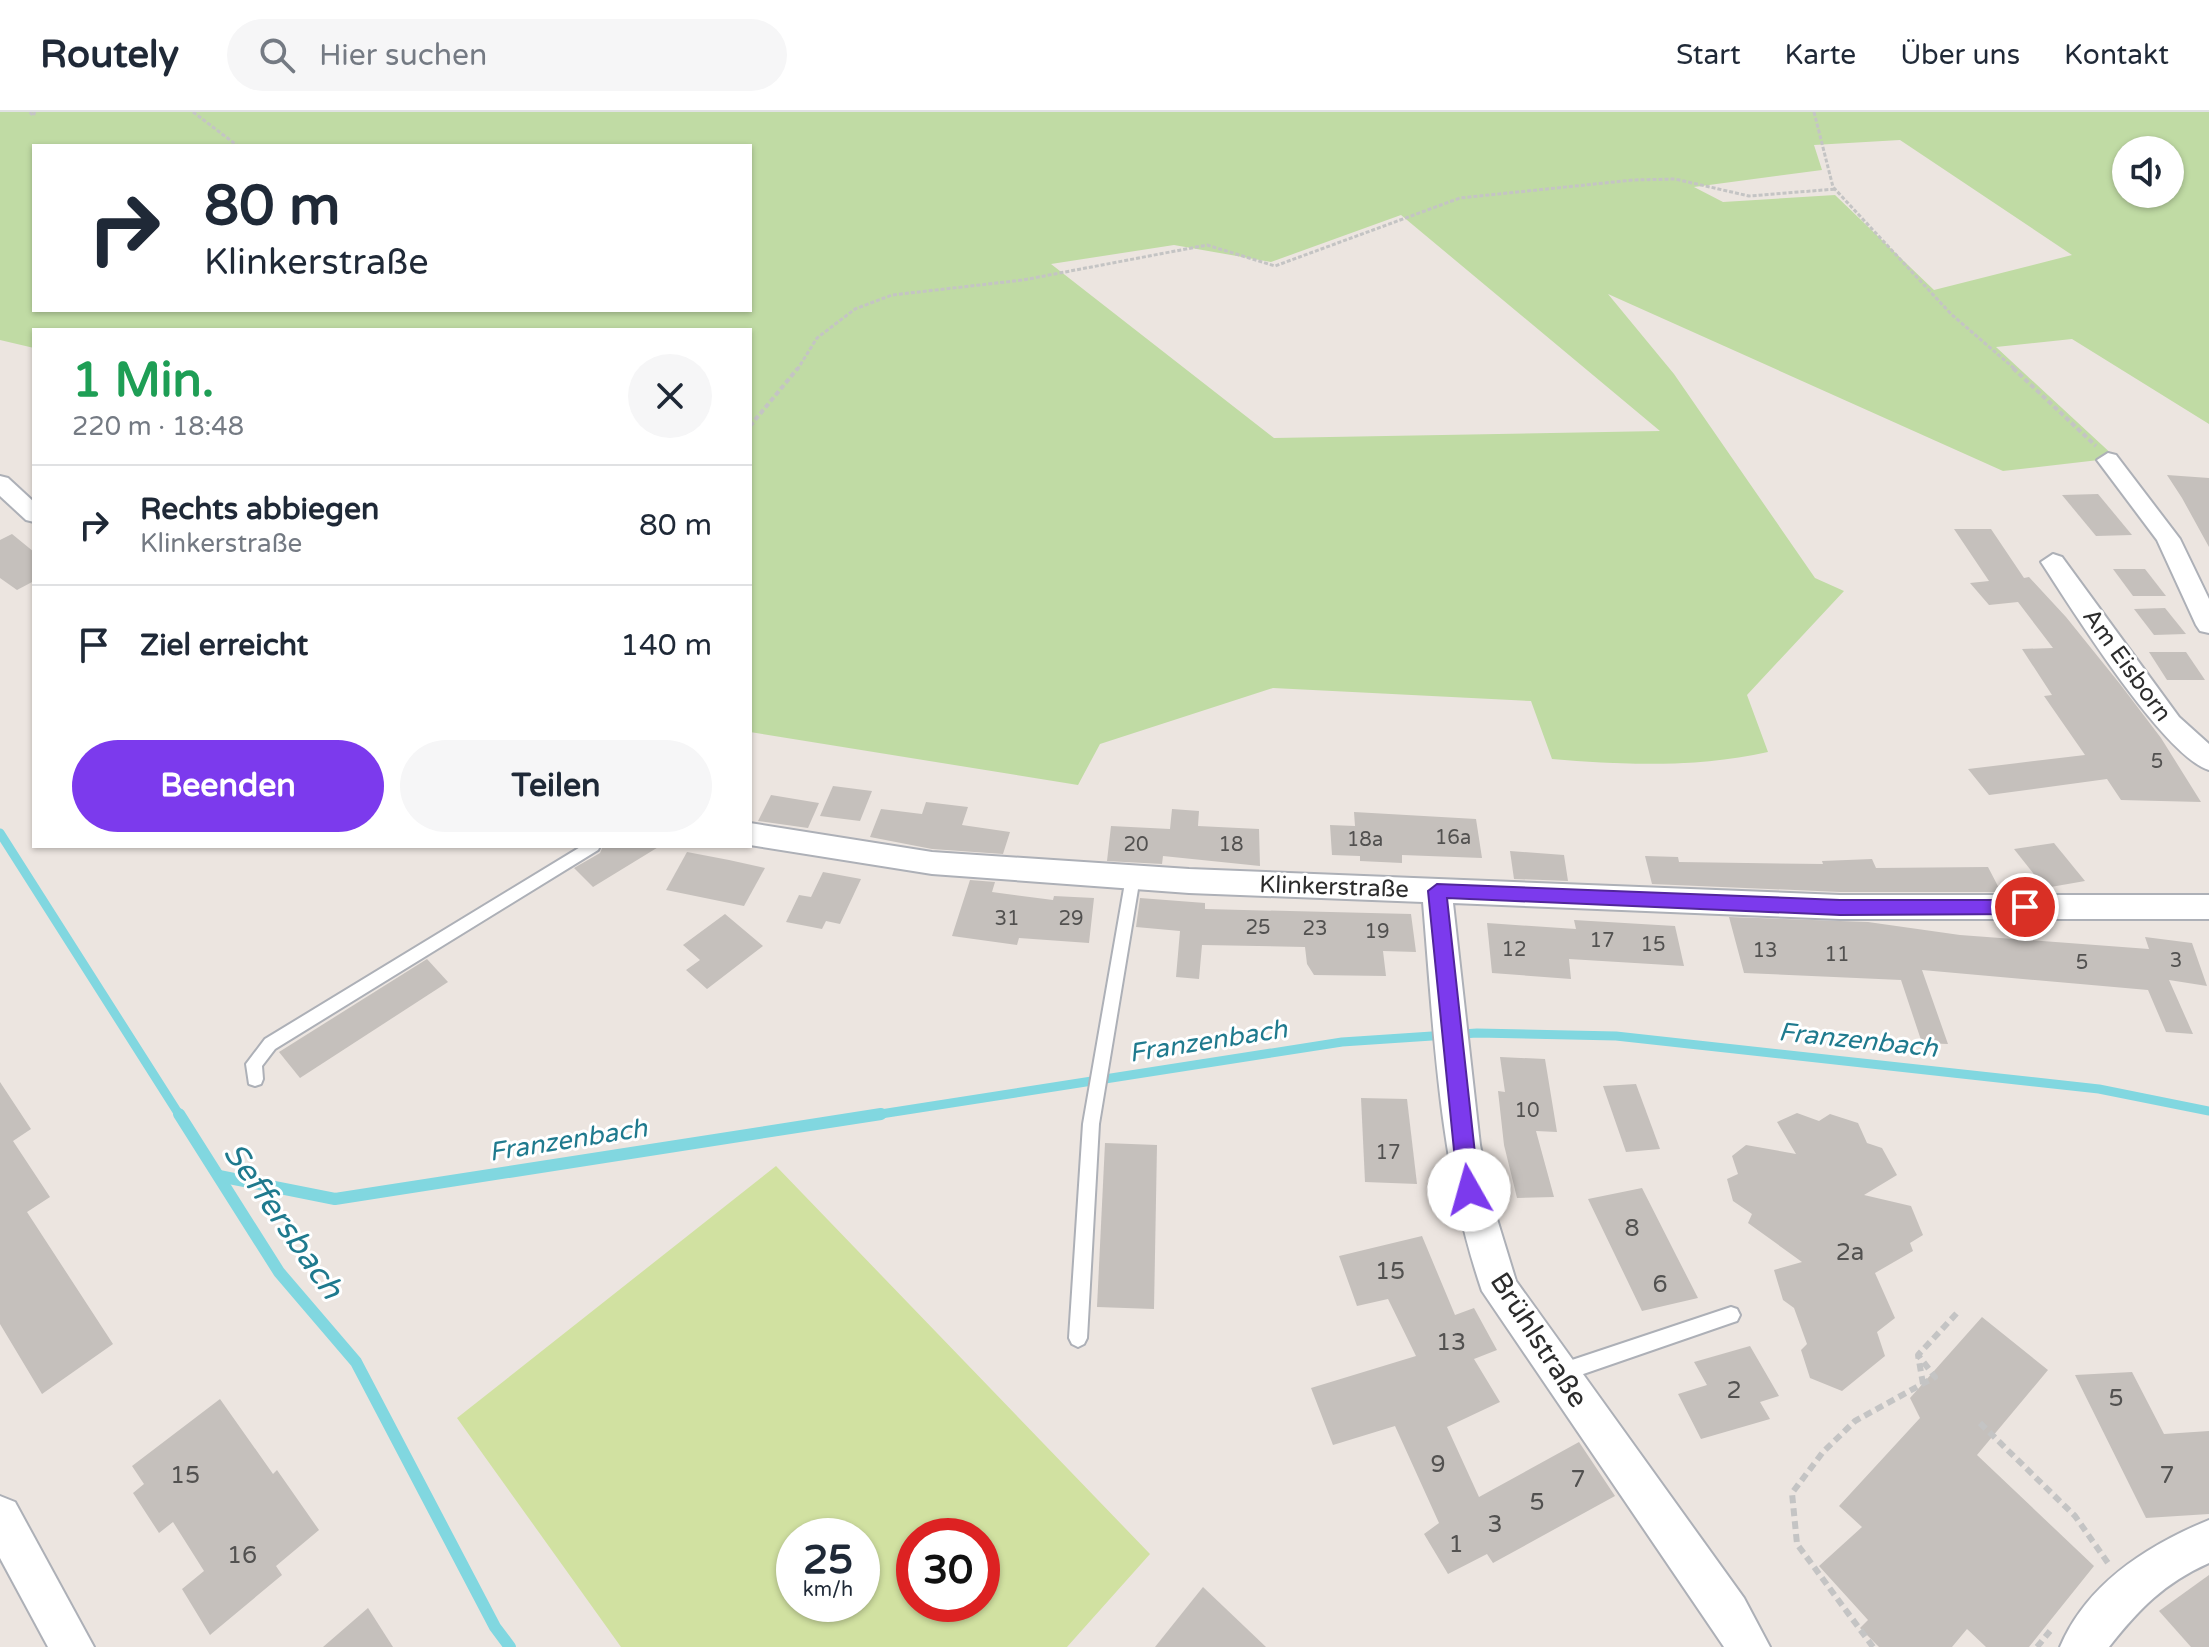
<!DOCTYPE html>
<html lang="de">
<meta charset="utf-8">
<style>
:root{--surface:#fff;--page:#f6f6f7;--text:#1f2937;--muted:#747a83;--line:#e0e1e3;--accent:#7c3aed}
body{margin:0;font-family:"Varela Round",sans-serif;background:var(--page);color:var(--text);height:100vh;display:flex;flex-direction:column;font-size:30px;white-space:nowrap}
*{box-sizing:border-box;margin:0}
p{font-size:26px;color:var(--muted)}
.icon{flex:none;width:44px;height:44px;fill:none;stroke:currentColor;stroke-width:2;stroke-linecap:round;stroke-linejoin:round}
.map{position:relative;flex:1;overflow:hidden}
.side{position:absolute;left:32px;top:216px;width:720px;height:520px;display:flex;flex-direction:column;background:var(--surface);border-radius:0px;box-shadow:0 2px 6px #0004}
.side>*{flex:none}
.top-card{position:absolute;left:32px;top:32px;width:720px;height:168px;border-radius:0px;box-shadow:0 2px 6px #0004;background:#fff;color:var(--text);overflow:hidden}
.tools{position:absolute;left:2112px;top:24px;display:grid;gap:16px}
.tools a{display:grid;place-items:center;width:72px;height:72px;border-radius:50%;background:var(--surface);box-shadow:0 2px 6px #0004;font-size:40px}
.speed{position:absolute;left:776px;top:1406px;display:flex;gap:16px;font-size:40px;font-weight:700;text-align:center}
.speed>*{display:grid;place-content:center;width:104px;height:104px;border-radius:50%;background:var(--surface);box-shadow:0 2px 6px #0004;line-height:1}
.speed small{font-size:20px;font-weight:400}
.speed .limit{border:12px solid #d22;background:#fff;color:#111}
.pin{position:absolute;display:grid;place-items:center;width:68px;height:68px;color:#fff;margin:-34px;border:4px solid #fff;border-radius:50%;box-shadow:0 2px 8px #0007}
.me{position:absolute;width:88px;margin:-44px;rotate:353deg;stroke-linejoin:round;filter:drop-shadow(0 0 6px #0008)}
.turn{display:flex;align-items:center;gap:28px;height:168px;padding:0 40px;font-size:36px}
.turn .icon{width:104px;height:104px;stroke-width:2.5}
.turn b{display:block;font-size:56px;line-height:68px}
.round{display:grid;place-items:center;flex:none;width:84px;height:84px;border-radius:42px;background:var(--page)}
.summary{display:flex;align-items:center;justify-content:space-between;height:136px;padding:0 40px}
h1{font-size:48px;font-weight:700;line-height:60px;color:#1e9e55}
.cta{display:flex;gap:16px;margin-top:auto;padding:16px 40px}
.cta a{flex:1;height:92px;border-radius:48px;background:var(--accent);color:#fff;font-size:32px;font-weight:700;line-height:92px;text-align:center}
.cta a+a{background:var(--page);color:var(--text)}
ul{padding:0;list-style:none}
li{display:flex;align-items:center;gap:24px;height:120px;padding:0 40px;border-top:2px solid var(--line)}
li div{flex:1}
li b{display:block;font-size:30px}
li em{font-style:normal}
header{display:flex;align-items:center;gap:48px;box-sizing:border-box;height:112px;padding:0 40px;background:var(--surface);border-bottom:2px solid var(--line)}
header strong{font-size:38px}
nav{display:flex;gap:44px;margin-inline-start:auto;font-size:28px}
.search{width:560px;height:72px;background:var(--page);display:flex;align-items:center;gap:20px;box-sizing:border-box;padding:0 28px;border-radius:44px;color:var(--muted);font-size:30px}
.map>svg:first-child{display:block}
</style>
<header>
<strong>Routely</strong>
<div class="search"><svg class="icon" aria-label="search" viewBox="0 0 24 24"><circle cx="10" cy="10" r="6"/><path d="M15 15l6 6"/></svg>Hier suchen</div>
<nav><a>Start</a><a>Karte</a><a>Über uns</a><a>Kontakt</a></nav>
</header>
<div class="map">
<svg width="2209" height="1535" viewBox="0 0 2209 1535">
<rect width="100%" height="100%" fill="#ece5e0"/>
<!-- green -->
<path fill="#c0dba4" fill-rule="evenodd" d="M0,0H2209V312L2072,227L1996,235L2116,346L2003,359L1608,182L1674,262L1815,466L1844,479L1747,583L1768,640C1697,656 1624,653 1552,647L1531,589L1273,576L1100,632L1078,673L750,620V218H34V236L0,228ZM1900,28L2072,143L1934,178L1835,83L1723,90L1694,75L1822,58L1814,33ZM34,34H750V198H34ZM2126,38H2170V82H2126ZM1401,103L1660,319L1274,326L1051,152L1174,133L1271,150Z"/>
<!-- pitch -->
<path fill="#d1e1a1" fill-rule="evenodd" d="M776,1054L1150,1442L1067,1535H621L457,1306ZM794,1424H862V1492H794ZM914,1424H982V1492H914Z"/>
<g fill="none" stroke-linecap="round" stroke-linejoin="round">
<!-- stream-far1 -->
<g stroke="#81d7e0" stroke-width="9">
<path d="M0,721L180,1004"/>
<path d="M868,1004L1342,930L1477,921L1616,924L2099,977L2209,999"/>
</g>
<!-- stream -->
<g stroke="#81d7e0" stroke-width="12">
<path d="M179,1002L279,1160L356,1250L495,1515L510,1535"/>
<path d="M219,1064L335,1087L881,1002"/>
</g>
</g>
<!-- building -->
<g fill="#c5c0bc">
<path d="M2167,363L2209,366V435L2182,386Z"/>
<path d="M2098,382L2132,423L2096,424L2062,383Z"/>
<path d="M1954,417H1991L2024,466L2029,465L2066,505L2120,572L2161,626L2201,690L2121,688L2107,667L1989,683L1968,657L2085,643L2044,584L2052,583L2022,537L2053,536L2018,490L1989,493L1970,471L1989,469Z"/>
<path d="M12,422L34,440V469L17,478L0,466V428Z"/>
<path d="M2113,457H2145L2166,484H2133Z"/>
<path d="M2165,496L2186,522L2154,523L2134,497Z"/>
<path d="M2149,540H2186L2205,568H2167Z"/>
<path d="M833,674L872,679L860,709L820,704Z"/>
<path d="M771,683L819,691L808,716L758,709Z"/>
<path d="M926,690L968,695L962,713L1010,720L1003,742L932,737L870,725L881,697L922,702Z"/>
<path d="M1172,697L1199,699L1198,714L1259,717L1260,754L1163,744L1162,752L1107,749L1111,714L1170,717Z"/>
<path d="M1354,700L1476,707L1482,746L1402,743V751L1360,749V744L1332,743L1330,713L1355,714Z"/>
<path d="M2054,731L2085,769L2045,776L2014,737Z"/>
<path d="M603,734H660L593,775L574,756L600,741Z"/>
<path d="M1510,739L1564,743L1568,769L1514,767Z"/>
<path d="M687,740L729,748L765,756L744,794L666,778Z"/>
<path d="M1645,744L1678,745L1679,750L1823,752L1822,749L1872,747L1876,756L1988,755L2001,780H1840L1652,772Z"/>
<path d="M823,760L861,767L840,812L826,809L822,817L786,810L799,783L811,785Z"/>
<path d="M970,768L995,770L992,780L1053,788L1054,784L1094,786L1089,831L1019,826L1017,833L952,824Z"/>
<path d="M1140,786L1205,791V797L1411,802L1416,840L1383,839L1386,864L1314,863L1307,852L1305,835L1202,833L1199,867L1176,865L1180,819L1136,815Z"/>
<path d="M725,802L763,834L707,877L686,858L700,848L683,833Z"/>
<path d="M1729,805L1868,810L1960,823L2149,837L2145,825L2192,831L2207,874L2169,868L2193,922L2166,920L2148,878L1922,858L1948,932L1922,931L1901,868L1744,861Z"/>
<path d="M1574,808L1675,814L1684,854L1569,847L1571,867L1492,861L1487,811L1576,817Z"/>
<path d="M427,847L448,870L300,966L279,940Z"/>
<path d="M1500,945L1545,947L1557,1020L1536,1019L1554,1085L1517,1086L1504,1033L1498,979L1505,980Z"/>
<path d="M0,970L31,1017L13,1029L50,1085L27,1100L113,1232L42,1282L0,1212Z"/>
<path d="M1636,972L1660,1037L1626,1040L1603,974Z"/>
<path d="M1361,986L1407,987L1417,1072L1365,1070Z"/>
<path d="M1797,1001L1819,1009L1830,1002L1858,1011L1867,1031L1882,1036L1897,1063L1864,1083L1911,1094L1923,1123L1910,1131L1913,1139L1875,1161L1895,1206L1877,1220L1885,1244L1842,1279L1810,1266L1801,1238L1807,1232L1794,1196L1783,1188L1774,1158L1802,1150L1748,1111L1752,1102L1733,1089L1727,1067L1738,1062L1732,1044L1746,1033L1796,1042L1777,1010Z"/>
<path d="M1105,1031L1157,1033L1154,1197L1097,1195Z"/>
<path d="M1642,1076L1677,1145L1698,1186L1642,1199L1588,1087Z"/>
<path d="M1422,1124L1455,1203L1474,1196L1497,1238L1474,1247L1500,1290L1447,1315L1479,1385L1579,1330L1615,1384L1493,1451L1487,1442L1448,1462L1424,1422L1439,1411L1395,1314L1333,1333L1311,1276L1416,1244L1388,1187L1357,1194L1339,1144Z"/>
<path d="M1982,1205L2048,1258L1977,1343L2094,1454L2029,1535H1986L1967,1517L1952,1535H1879L1860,1516L1868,1508L1819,1454L1862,1415L1839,1394L1920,1306L1910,1286Z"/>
<path d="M1750,1234L1779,1284L1760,1290L1770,1307L1701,1327L1678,1282L1707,1273L1694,1250Z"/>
<path d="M2132,1260L2164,1322L2209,1319V1402L2146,1406L2075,1263Z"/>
<path d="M220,1287L273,1362L277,1358L319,1418L276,1454L282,1463L210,1523L182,1477L204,1459L173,1410L159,1421L133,1381L144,1372L132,1354Z"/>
<path d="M2209,1463V1535H2191L2159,1499Z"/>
<path d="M1203,1475L1266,1535H1155Z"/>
<path d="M368,1496L393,1535H323Z"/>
</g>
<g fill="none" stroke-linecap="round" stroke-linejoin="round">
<!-- lane casing -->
<g stroke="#adb0b7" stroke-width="4">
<g id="lane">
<path d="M582,734H600L598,738L275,937L262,954L263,967L261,972L255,974L249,972L246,952L265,927Z"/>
<path d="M1133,760L1138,761L1140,765L1099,1012L1087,1226L1084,1232L1078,1235L1072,1232L1069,1226L1083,1012L1126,765L1128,761Z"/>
<path d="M1731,1195L1737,1197L1740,1203L1737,1209L1731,1211L1563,1269L1557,1266L1554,1260L1557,1254L1563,1251Z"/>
</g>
</g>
<!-- street casing -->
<g stroke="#adb0b7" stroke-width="4">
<g id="street">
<path d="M2108,341L2116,343L2180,427L2209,487V521L2200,519L2196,513L2157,428L2097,348Z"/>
<path d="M0,364L8,366L34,390V410L26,408L0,384Z"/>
<path d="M2053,442L2062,445L2179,605L2209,632V658C2163,644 2070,494 2041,450Z"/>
<path d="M750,711L932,740L1189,757L1840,783H2209V807H1840L1453,791L1480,1033L1490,1084L1516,1169L1744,1486L1770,1535H1724L1482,1179C1439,1053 1434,922 1423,790L1189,781L932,762L750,733Z"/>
<path d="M0,1384L15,1390L94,1535H48L0,1446Z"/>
<path d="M2209,1408V1451C2164,1471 2139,1497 2109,1535H2060C2087,1471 2148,1433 2209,1408Z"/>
</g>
</g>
<!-- path-far2 -->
<g stroke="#c4c4c4" stroke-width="3" stroke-dasharray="4 2" stroke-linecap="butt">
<path d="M30,0L33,4L35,0"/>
<path d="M193,0L238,34"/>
<path d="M1814,0L1833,75L1951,202L2016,258"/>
<path d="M797,258L817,226L855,197L892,183L1023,168L1207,133L1275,154L1460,86L1633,68L1675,67L1749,84L1836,77"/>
</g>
<!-- path-far1 -->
<g stroke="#c4c4c4" stroke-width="4" stroke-dasharray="5 3" stroke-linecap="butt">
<path d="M2013,256L2096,334"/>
<path d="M750,314L798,256"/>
</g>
<!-- path -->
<g stroke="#c4c4c4" stroke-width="6" stroke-dasharray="8 5" stroke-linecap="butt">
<path d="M1923,1272L1918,1243L1957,1201"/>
<path d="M1980,1311L2075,1404L2108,1451"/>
<path d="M1873,1535L1797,1432L1792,1381L1823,1340L1855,1309L1935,1265L1918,1243"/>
<path d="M2037,1535L2050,1519"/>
</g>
<!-- lane -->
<use href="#lane" fill="#fff" fill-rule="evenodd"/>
<!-- street -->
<use href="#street" fill="#fff" fill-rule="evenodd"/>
</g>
<!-- route -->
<path fill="#7c3aed" stroke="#51269a" stroke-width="2" d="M1437,772L1840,788H2025L2034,795L2025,802L1840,803L1447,786L1479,1078L1476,1085L1469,1088L1461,1085L1458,1078L1428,779Z"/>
<g text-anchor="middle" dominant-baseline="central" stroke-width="6" stroke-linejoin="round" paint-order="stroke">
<!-- number labels -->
<g font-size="20" fill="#525150">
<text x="2157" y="650">5</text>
<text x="1453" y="726">16a</text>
<text x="1365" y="728">18a</text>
<text x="1136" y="733">20</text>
<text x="1231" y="733">18</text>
<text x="1007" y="807">31</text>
<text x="1071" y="807">29</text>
<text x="1258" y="816">25</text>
<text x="1315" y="817">23</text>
<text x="1377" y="820">19</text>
<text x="1602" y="829">17</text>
<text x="1653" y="833">15</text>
<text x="1514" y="838">12</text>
<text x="1765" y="839">13</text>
<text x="1837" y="843">11</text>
<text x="2176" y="849">3</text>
<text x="2082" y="851">5</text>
<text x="1527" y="999">10</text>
<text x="1388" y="1041">17</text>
</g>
<!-- street labels -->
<g font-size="24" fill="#2c2c2c" stroke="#fff">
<text transform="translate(2127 553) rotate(54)">Am Eisborn</text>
<text transform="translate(1334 775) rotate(2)">Klinkerstraße</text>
</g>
<!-- near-number labels -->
<g font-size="24" fill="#525150">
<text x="1632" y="1116">8</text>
<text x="1850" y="1140">2a</text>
<text x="1390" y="1159">15</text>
<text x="1660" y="1172">6</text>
<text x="1451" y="1230">13</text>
<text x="1734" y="1278">2</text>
<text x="2116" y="1286">5</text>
<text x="1438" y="1352">9</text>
<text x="185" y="1363">15</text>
<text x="2167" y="1363">7</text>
<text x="1578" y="1367">7</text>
<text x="1537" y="1390">5</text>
<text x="1495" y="1412">3</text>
<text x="1456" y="1432">1</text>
<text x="242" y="1443">16</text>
</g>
<!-- water labels -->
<g font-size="26" font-style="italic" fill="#1f7a8e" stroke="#fff">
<text transform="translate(1858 928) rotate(6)">Franzenbach</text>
<text transform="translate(1208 929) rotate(-9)">Franzenbach</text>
<text transform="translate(568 1028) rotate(-9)">Franzenbach</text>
</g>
<!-- near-street labels -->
<g font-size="28" fill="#2c2c2c" stroke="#fff">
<text transform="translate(1539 1228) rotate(57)">Brühlstraße</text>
</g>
<!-- near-water labels -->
<g font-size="32" font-style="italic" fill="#1f7a8e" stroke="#fff">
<text transform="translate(283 1109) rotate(55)">Seffersbach</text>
</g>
</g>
</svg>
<div class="tools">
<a><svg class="icon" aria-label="sound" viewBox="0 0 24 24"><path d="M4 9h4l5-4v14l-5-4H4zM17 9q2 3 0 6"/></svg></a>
</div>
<div class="speed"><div>25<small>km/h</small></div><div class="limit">30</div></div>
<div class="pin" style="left:2025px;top:795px;background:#d93025"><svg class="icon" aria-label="arrive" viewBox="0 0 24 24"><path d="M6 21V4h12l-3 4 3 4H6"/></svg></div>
<svg class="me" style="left:1469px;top:1078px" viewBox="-20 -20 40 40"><circle r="19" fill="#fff"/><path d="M0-13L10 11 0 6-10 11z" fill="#7c3aed"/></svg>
<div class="top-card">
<div class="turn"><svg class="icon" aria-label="right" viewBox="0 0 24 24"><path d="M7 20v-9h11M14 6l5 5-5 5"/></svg><div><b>80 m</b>Klinkerstraße</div></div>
</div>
<section class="side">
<div class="summary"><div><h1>1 Min.</h1><p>220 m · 18:48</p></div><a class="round"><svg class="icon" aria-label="close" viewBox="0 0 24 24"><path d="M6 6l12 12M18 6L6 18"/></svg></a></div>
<ul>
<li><svg class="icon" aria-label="right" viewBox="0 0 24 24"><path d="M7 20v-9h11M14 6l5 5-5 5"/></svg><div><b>Rechts abbiegen</b><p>Klinkerstraße</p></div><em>80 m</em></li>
<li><svg class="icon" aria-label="arrive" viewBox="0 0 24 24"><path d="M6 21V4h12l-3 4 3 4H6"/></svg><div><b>Ziel erreicht</b></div><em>140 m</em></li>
</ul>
<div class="cta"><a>Beenden</a><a>Teilen</a></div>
</section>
</div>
